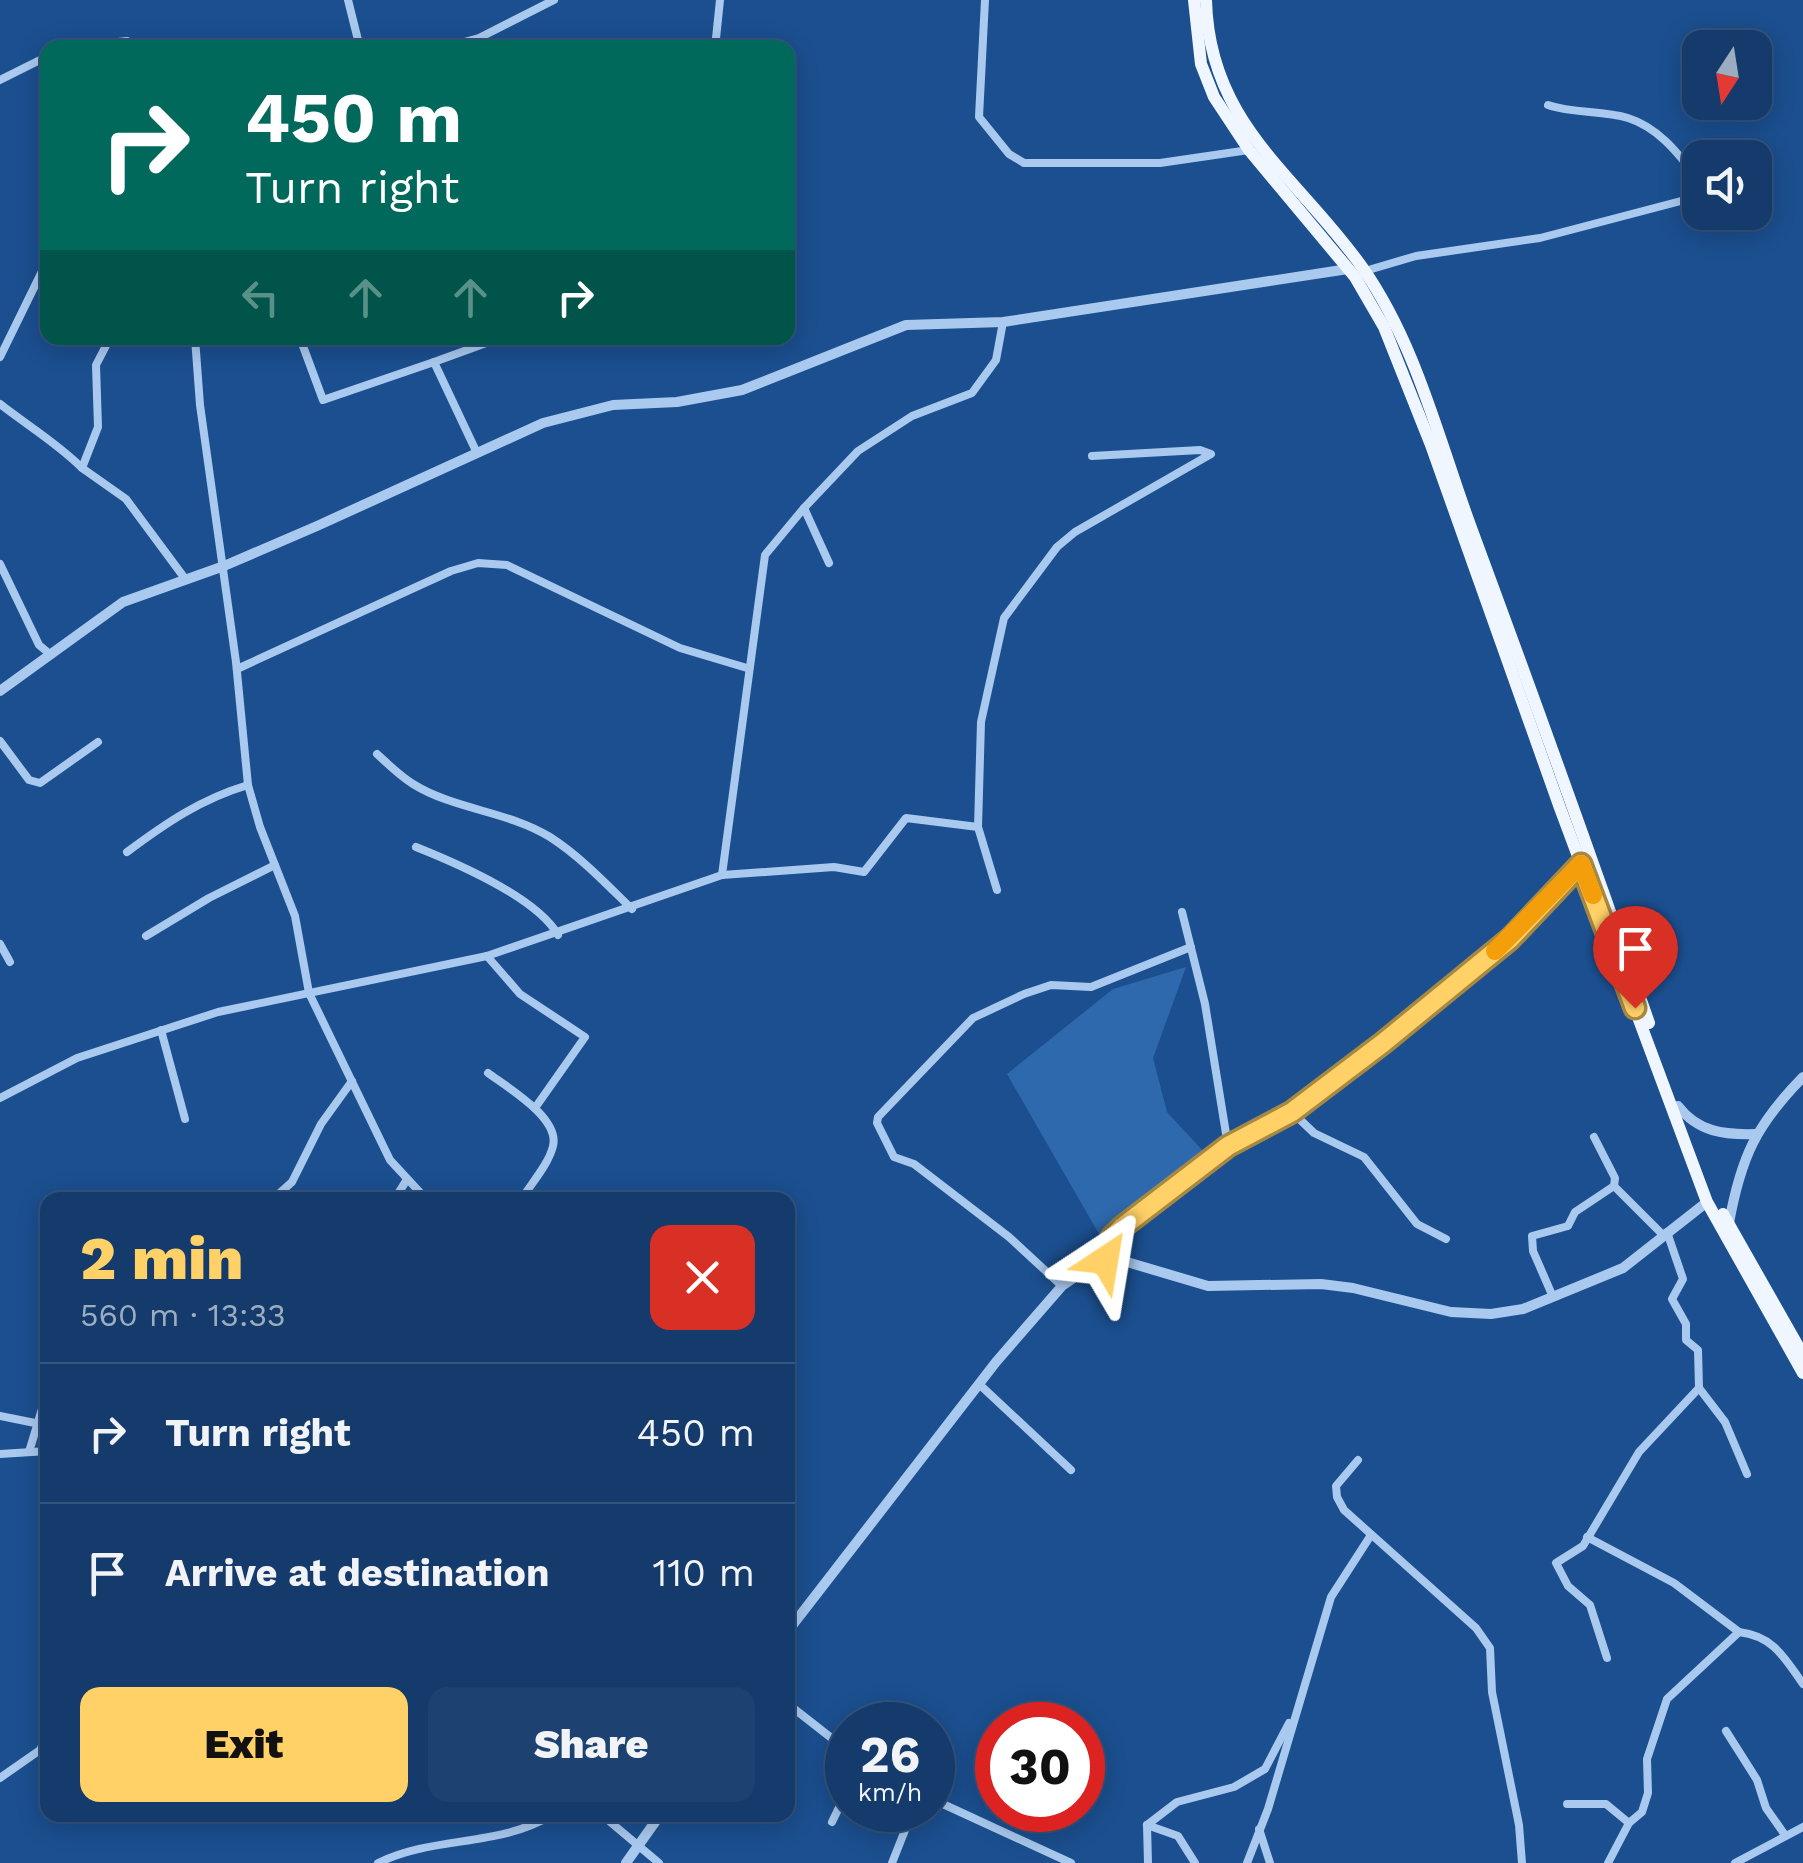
<!DOCTYPE html>
<meta charset="utf-8">
<style>
:root{--surface:#143b6b;--page:#1d4271;--text:#f1f3f6;--muted:#9dadc1;--line:#33557e;--accent:#ffd166}
body{margin:0;font-family:"Work Sans",sans-serif;background:var(--page);color:var(--text);height:100vh;display:flex;flex-direction:column;font-size:38px;white-space:nowrap}
*{box-sizing:border-box;margin:0}
p{font-size:32px;color:var(--muted)}
.icon{flex:none;width:55px;height:55px;fill:none;stroke:currentColor;stroke-width:2;stroke-linecap:round;stroke-linejoin:round}
.map{position:relative;flex:1;overflow:hidden}
.side{position:absolute;left:40px;top:1192px;width:755px;height:630px;display:flex;flex-direction:column;background:var(--surface);border-radius:20px;box-shadow:0 5px 25px #0003,0 0 0 2px var(--line)}
.side>*{flex:none}
.banner{position:absolute;left:40px;top:40px;width:755px;height:305px;border-radius:20px;box-shadow:0 5px 25px #0003,0 0 0 2px var(--line);background:#00695c;color:#fff;overflow:hidden}
.needle{width:65px;rotate:192deg}
.tools{position:absolute;left:1682px;top:30px;display:grid;gap:20px}
.tools a{display:grid;place-items:center;width:90px;height:90px;border-radius:20px;background:var(--surface);box-shadow:0 5px 25px #0003,0 0 0 2px var(--line);font-size:50px}
.speed{position:absolute;left:825px;top:1702px;display:flex;gap:20px;font-size:50px;font-weight:700;text-align:center}
.speed>*{display:grid;place-content:center;width:130px;height:130px;border-radius:50%;background:var(--surface);box-shadow:0 5px 25px #0003,0 0 0 2px var(--line);line-height:1}
.speed small{font-size:25px;font-weight:400}
.speed .limit{border:15px solid #d22;background:#fff;color:#111}
.pin{position:absolute;display:grid;place-items:center;width:85px;height:85px;color:#fff;margin:-102px -42px;border-radius:50% 50% 50% 0;rotate:-45deg;box-shadow:0 0 10px #0007}
.pin .icon{rotate:45deg}
.me{position:absolute;width:110px;margin:-55px;rotate:33deg;stroke-linejoin:round;filter:drop-shadow(0 0 8px #0008)}
.turn{display:flex;align-items:center;gap:35px;height:210px;padding:0 40px;font-size:45px}
.turn .icon{width:130px;height:130px;stroke-width:2.5}
.turn b{display:block;font-size:70px;line-height:85px}
.lanes{display:flex;align-items:center;height:95px;padding:0 40px;background:#0003;justify-content:center;gap:50px;direction:ltr}
.lanes .off{opacity:.35}
.round{display:grid;place-items:center;flex:none;width:105px;height:105px;border-radius:20px;background:var(--page)}
.headline{display:flex;align-items:center;justify-content:space-between;height:170px;padding:0 40px}
h1{font-size:60px;font-weight:800;line-height:75px;color:var(--accent)}
.button{display:flex;gap:20px;margin-top:auto;padding:20px 40px}
.button a{flex:1;height:115px;border-radius:20px;background:var(--accent);color:#111;font-size:40px;font-weight:800;line-height:115px;text-align:center}
.button a+a{background:var(--page);color:var(--text)}
ul{padding:0;list-style:none}
li{display:flex;align-items:center;gap:30px;height:140px;padding:0 40px;border-top:2px solid var(--line)}
li div{flex:1}
li b{display:block;font-size:38px}
li em{font-style:normal}
.map>svg:first-child{display:block}
</style>
<div class="map">
<svg width="1803" height="1863" viewBox="0 0 1803 1863">
<rect width="100%" height="100%" fill="#1b4f8f"/>
<!-- green -->
<path fill="#2e69ad" d="M1186,967L1153,1058L1167,1112L1204,1152L1099,1234L1007,1074L1113,989Z"/>
<g fill="none" stroke-linecap="round" stroke-linejoin="round">
<!-- minor -->
<g stroke="#a9c9ee" stroke-width="8">
<path d="M348,0L360,48"/>
<path d="M985,0L979,117L1009,154L1024,163H1160L1249,150"/>
<path d="M64,48L127,41L129,48"/>
<path d="M442,48L479,38L554,0"/>
<path d="M715,48L720,0"/>
<path d="M0,80L48,56"/>
<path d="M1548,105C1574,114 1602,110 1628,118C1660,128 1680,156 1700,181"/>
<path d="M1365,271L1416,256L1540,238L1700,196"/>
<path d="M110,338L96,365L98,427L82,468L126,499L186,580"/>
<path d="M195,338L200,405L236,662L248,785L260,827L295,916L309,993L390,1160L427,1200"/>
<path d="M300,338L323,400L434,362L476,451"/>
<path d="M0,357L48,259"/>
<path d="M434,362L500,338"/>
<path d="M0,404C28,426 57,443 82,468"/>
<path d="M804,508L858,451L912,416L972,393L996,360L1003,322"/>
<path d="M0,564L39,645L51,655"/>
<path d="M237,669L451,571L478,563L507,565L680,648L747,668"/>
<path d="M0,741L29,780L40,783L98,742"/>
<path d="M377,754C388,764 400,776 413,784C455,810 508,811 550,837C581,857 606,884 632,909"/>
<path d="M416,847C456,863 537,898 558,935"/>
<path d="M127,852C166,823 201,799 248,785"/>
<path d="M722,875L765,555L804,508L829,563"/>
<path d="M997,890L978,827L981,722L1004,618L1057,547L1075,532L1211,454L1200,450L1092,456"/>
<path d="M146,936L209,898L275,865"/>
<path d="M0,944L10,962"/>
<path d="M487,956L520,994L585,1037L535,1108"/>
<path d="M161,1030L185,1119"/>
<path d="M488,1073C507,1087 560,1118 553,1146C549,1164 530,1185 521,1200"/>
<path d="M0,1098L77,1058L218,1012L487,956L722,875L834,867L864,872L906,818L978,827"/>
<path d="M1292,1112L1314,1133L1364,1157L1417,1224L1446,1239"/>
<path d="M1594,1137L1615,1178L1614,1186L1663,1235"/>
<path d="M1228,1146C1361,1076 1478,972 1581,864"/>
<path d="M272,1200L292,1182L321,1124L352,1081"/>
<path d="M394,1200L406,1181"/>
<path d="M1105,1260L1112,1237L1121,1228L1228,1146L1205,1004L1182,912"/>
<path d="M1062,1286L1009,1237L914,1164L894,1157L877,1123L878,1117L973,1018L1024,994L1051,985L1091,987L1191,947"/>
<path d="M1553,1297L1533,1251L1532,1236L1568,1226L1575,1212L1614,1186"/>
<path d="M979,1384L1071,1470"/>
<path d="M1699,1388L1725,1422L1747,1474"/>
<path d="M0,1416L35,1423"/>
<path d="M29,1452L48,1389"/>
<path d="M0,1454L48,1451"/>
<path d="M1358,1460L1336,1486L1337,1497L1344,1510L1476,1628L1490,1648L1492,1692L1519,1825L1522,1863"/>
<path d="M1587,1537L1674,1583L1739,1632"/>
<path d="M788,1613L795,1619"/>
<path d="M1607,1658L1590,1605L1568,1586L1556,1563L1583,1546L1639,1452L1699,1388L1698,1350L1686,1340V1324L1672,1299L1683,1279L1667,1232"/>
<path d="M788,1704L848,1751"/>
<path d="M1726,1731L1757,1780L1766,1808L1785,1835"/>
<path d="M0,1778L40,1750L48,1733"/>
<path d="M932,1799L1071,1863"/>
<path d="M1567,1804H1606L1629,1823"/>
<path d="M602,1815L659,1863"/>
<path d="M832,1822L848,1789"/>
<path d="M1147,1825L1177,1802L1234,1787L1265,1769L1289,1723"/>
<path d="M1147,1825L1178,1836L1195,1863"/>
<path d="M1147,1825L1148,1863"/>
<path d="M1259,1829L1270,1863"/>
<path d="M378,1863C436,1835 496,1848 552,1815"/>
<path d="M892,1863L913,1810"/>
<path d="M1247,1863L1268,1809L1331,1597L1371,1535"/>
<path d="M1608,1863L1629,1823L1642,1812L1648,1793L1647,1759L1667,1699L1739,1632C1773,1636 1784,1657 1803,1684"/>
<path d="M1735,1863L1803,1827"/>
</g>
<!-- tertiary -->
<g stroke="#a9c9ee" stroke-width="10">
<path d="M0,691L123,602L224,566L317,526L543,423L613,405L677,402L742,390L906,325L1003,322L1348,269"/>
<path d="M1678,1106C1698,1132 1724,1135 1755,1134"/>
<path d="M1729,1223C1741,1157 1756,1125 1803,1077"/>
<path d="M788,1631L996,1362L1062,1286L1097,1262H1127L1208,1286L1321,1284L1353,1288L1451,1312L1491,1314L1523,1309L1623,1268L1707,1202"/>
<path d="M626,1863L660,1815"/>
</g>
<!-- primary -->
<g stroke="#f0f6ff" stroke-width="12">
<path d="M1194,0L1201,64L1214,97L1249,150L1355,277L1384,327L1431,445L1560,808L1707,1202L1803,1373"/>
<path d="M1206,0C1209,125 1297,175 1362,267C1416,344 1438,438 1470,525C1531,690 1591,856 1649,1023"/>
<path d="M1723,1214L1803,1355"/>
</g>
</g>
<g fill="none" stroke-linecap="round" stroke-linejoin="round">
<!-- route casing -->
<g stroke="#a68842" stroke-width="25">
<path id="route" d="M1105,1260L1112,1237L1121,1228L1228,1146L1292,1112L1383,1043L1510,939L1581,864L1635,1008"/>
</g>
<!-- route -->
<use href="#route" stroke="#ffd166" stroke-width="18"/>
<!-- slow -->
<path stroke="#f59e0b" stroke-width="18" d="M1495,951L1581,864L1593,895"/>
</g>
</svg>
<div class="tools">
<a><svg class="needle" viewBox="-14 -14 28 28"><path d="M0-13l5 13h-10z" fill="#e53935"/><path d="M0 13l5-13h-10z" fill="#9dadc1"/></svg></a>
<a><svg class="icon" aria-label="sound" viewBox="0 0 24 24"><path d="M4 9h4l5-4v14l-5-4H4zM17 9q2 3 0 6"/></svg></a>
</div>
<div class="speed"><div>26<small>km/h</small></div><div class="limit">30</div></div>
<div class="pin" style="left:1635px;top:1008px;background:#d93025"><svg class="icon" aria-label="arrive" viewBox="0 0 24 24"><path d="M6 21V4h12l-3 4 3 4H6"/></svg></div>
<svg class="me" style="left:1105px;top:1260px" viewBox="-20 -20 40 40"><path d="M0-17L14 15 0 8-14 15z" fill="#ffd166" stroke="#fff" stroke-width="4"/></svg>
<div class="banner">
<div class="turn"><svg class="icon" aria-label="right" viewBox="0 0 24 24"><path d="M7 20v-9h11M14 6l5 5-5 5"/></svg><div><b>450 m</b>Turn right</div></div>
<div class="lanes"><svg class="icon off" aria-label="left" viewBox="0 0 24 24"><path d="M17 20v-9H6M10 6l-5 5 5 5"/></svg><svg class="icon off" aria-label="ahead" viewBox="0 0 24 24"><path d="M12 20V5M6 11l6-6 6 6"/></svg><svg class="icon off" aria-label="ahead" viewBox="0 0 24 24"><path d="M12 20V5M6 11l6-6 6 6"/></svg><svg class="icon" aria-label="right" viewBox="0 0 24 24"><path d="M7 20v-9h11M14 6l5 5-5 5"/></svg></div>
</div>
<section class="side">
<div class="headline"><div><h1>2 min</h1><p>560 m · 13:33</p></div><a class="round" style="background:#d93025;color:#fff"><svg class="icon" aria-label="close" viewBox="0 0 24 24"><path d="M6 6l12 12M18 6L6 18"/></svg></a></div>
<ul>
<li><svg class="icon" aria-label="right" viewBox="0 0 24 24"><path d="M7 20v-9h11M14 6l5 5-5 5"/></svg><div><b>Turn right</b></div><em>450 m</em></li>
<li><svg class="icon" aria-label="arrive" viewBox="0 0 24 24"><path d="M6 21V4h12l-3 4 3 4H6"/></svg><div><b>Arrive at destination</b></div><em>110 m</em></li>
</ul>
<div class="button"><a>Exit</a><a>Share</a></div>
</section>
</div>
